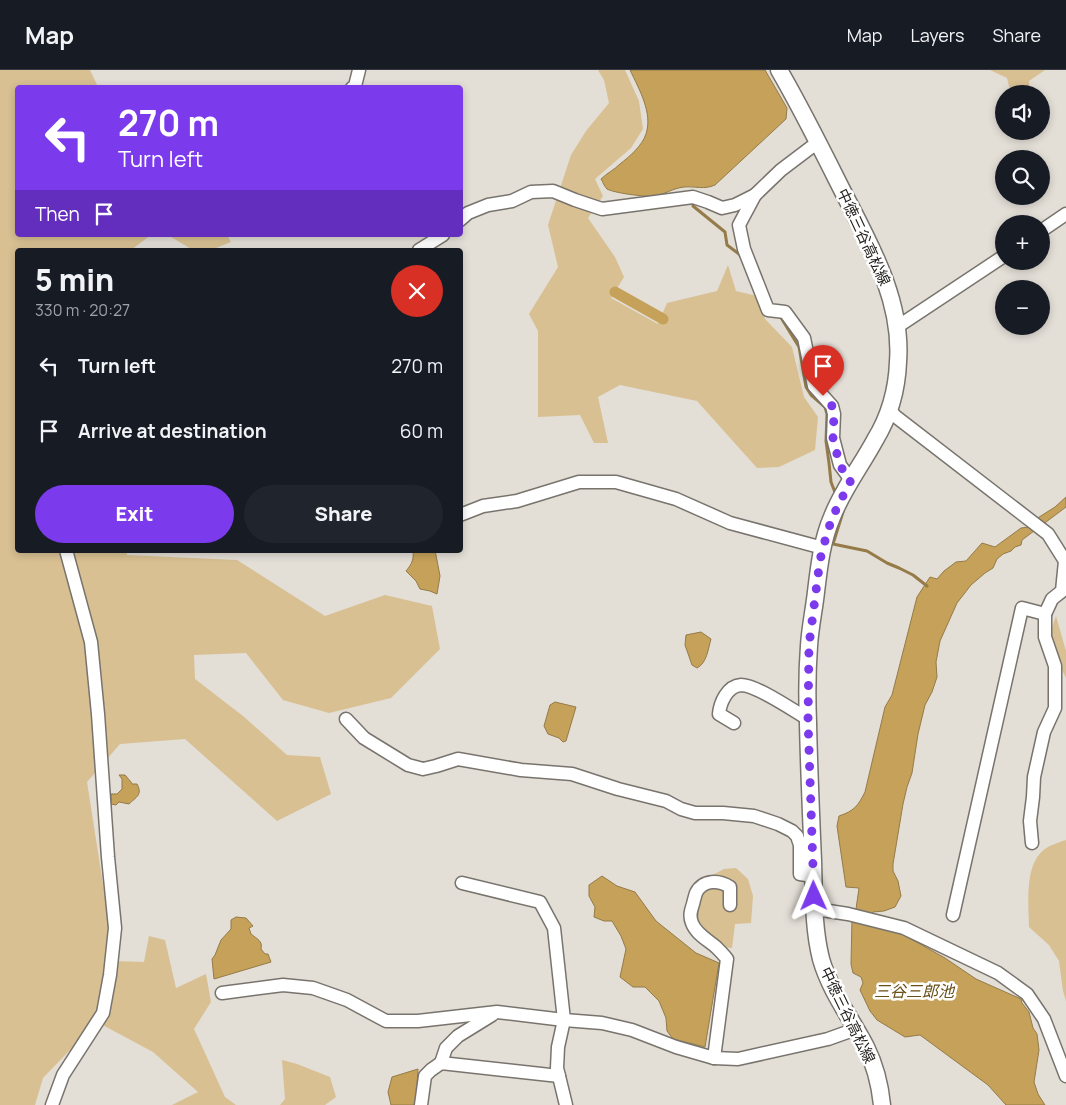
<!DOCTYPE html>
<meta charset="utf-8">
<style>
:root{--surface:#171b24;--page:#20242c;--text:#f1f3f6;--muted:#9ea1a6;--line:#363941;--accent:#7c3aed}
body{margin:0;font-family:Manrope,"Noto Sans JP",sans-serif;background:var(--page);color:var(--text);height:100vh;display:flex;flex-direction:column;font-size:19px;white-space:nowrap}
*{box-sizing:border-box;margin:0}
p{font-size:16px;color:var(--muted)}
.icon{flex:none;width:28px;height:28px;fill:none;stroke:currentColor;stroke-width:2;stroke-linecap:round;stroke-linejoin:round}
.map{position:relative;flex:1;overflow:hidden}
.sheet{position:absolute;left:15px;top:178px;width:448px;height:305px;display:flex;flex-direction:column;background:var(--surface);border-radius:5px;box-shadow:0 2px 8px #0003}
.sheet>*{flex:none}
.top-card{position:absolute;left:15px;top:15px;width:448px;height:152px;border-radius:5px;box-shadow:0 2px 8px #0003;background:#7c3aed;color:#fff;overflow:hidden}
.buttons{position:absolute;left:995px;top:15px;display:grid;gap:10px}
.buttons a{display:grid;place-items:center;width:55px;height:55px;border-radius:50%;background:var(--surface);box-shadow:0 2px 8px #0003;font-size:25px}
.pin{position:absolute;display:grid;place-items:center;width:42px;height:42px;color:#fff;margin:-51px -21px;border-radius:50% 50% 50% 0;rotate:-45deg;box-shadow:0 0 5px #0007}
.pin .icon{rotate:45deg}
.me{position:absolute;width:55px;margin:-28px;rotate:359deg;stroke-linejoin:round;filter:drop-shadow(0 0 4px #0008)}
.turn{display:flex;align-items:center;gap:18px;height:105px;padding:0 20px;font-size:22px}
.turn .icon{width:65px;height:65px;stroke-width:2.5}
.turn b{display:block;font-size:35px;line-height:42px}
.then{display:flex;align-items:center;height:48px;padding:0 20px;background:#0003;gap:10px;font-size:19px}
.round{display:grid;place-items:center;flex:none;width:52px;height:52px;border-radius:26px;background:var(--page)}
.headline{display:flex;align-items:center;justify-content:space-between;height:85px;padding:0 20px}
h1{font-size:30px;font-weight:800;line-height:38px}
.cta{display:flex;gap:10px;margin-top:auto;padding:10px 20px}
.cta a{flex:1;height:58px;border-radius:30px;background:var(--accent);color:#fff;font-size:20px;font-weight:800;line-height:58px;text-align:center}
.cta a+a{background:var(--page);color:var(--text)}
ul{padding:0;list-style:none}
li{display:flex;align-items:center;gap:15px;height:65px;padding:0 20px}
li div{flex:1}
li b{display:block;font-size:19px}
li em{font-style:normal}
header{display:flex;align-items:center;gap:30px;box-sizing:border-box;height:70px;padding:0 25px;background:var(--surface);border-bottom:1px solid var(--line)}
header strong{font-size:24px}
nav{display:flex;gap:28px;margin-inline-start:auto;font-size:18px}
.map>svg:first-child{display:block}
</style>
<header>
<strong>Map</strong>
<nav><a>Map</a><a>Layers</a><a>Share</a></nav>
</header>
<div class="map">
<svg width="1066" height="1035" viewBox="0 0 1066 1035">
<rect width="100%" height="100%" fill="#e3ded6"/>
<!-- green -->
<g fill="#d8c092">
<path d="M0,0H90L98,17L18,18V165H151L131,180H18V480H126L127,485L237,490L325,546L385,525L432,536L440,579L391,628L329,643L283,630L246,583L194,585L195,609L243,646L287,685L320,687L331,724L277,751L185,669L120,674L87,712L115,891L144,892L149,866L165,870L176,918L206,904L211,932L194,959L225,1027L236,1035H172L198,1022L153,982L97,952L43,1008L35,1035H0Z"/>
<path d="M598,0H625L639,31L643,59L631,78L595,109L603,126L588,148L615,187L624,207L611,228L658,254L667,233L717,221L728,195L736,221L757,226L765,249L792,277L804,327L818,347L815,380L779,397L757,398L697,331L620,315L598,327L608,373H594L580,345L538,347V261L529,244L558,197L548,155L571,85L586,61L609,33L604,10Z"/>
<path d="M990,0H1045L1029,11L1030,24H1011L1007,8Z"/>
<path d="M161,165H227L231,172L211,180H193L171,167Z"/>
<path d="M1056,546L1066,581V608L1055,586L1050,563Z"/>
<path d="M1066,770V931L1063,921L1059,891L1049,875L1029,857C1029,833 1023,791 1048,777C1053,774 1060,772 1066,770Z"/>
<path d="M736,798L748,809L753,826L751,853L735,854L732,878L719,877L692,850L694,837L711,806L724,799Z"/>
<path d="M282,990L297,994L330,1007L336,1027L325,1035H280L285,1029Z"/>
</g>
<!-- water -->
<g fill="#c5a15a" stroke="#947b48">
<path d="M630,0H765L787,38L786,49L715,115C704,120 695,116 684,117C673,118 664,125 654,126C645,127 614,123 607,119C604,116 603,112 601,109C607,103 614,100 620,94C630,86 642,76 646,64C653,43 639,19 630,0Z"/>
<path d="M1066,427V437L1022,470L1021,475L1015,477L1011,481L1003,484L997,489L993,498L985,503L971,515L957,533L940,571L936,592L937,607L932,622L925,635L918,664L912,703L907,717L903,734L893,794V801L898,811L901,826L895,837L884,841L873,842L870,846L945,888L976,909L1021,929L1022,933L1029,942L1033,958L1037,964L1039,980L1034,1012L1038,1024L1045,1035H1006L988,1015L920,965L905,967L877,950L870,941L860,920L863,913L861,907L853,903L851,894L852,849L856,839L859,818L846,817L837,756L839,746C854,741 858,736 865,722L885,637L892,625L917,527L930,507L937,509L944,501L956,492L966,491L982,473L995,477L1021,458L1029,457L1036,449L1055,437Z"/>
<path d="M413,480H435L440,506L437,524L430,521L420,519L416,511L406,501C412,494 414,489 413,480Z"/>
<path d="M701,562L711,569C708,579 707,593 697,598L692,595L685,575L686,565Z"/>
<path d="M555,632L576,637L566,671L563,672L559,668L548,664L544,656L550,635Z"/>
<path d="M119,705H125L131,712L132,714H137C143,725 136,727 129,734L119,732L116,735L111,734V724H117L122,719V709Z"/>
<path d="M602,806L617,816L635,822L656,851L696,883L719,893L705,977L673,969L667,961L666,948L659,931L645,917H633L620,907L626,879L621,866L612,851H604L594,847L595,837L589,826V815Z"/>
<path d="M236,847L246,848L253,856L249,858L251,864C257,869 263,871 261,879L265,884H268L271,892L214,909L212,889L215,885L221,870L231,859V850Z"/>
<path d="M418,999L416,1035H391L388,1022L392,1007Z"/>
</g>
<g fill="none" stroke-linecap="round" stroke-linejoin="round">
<!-- stream -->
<g stroke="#947b48" stroke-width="3">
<path d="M693,131V136L725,162L727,175L739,184L741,187"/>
<path d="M780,246L799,277L806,317L811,325L825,337L827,344L826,371L829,393L831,412L836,425"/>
<path d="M842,440L843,442L833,474L867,481L887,493L899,498L913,505L927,516"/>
</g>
<!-- canal -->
<path stroke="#c5a15a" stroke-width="11" d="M615,222L663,249"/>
<!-- minor casing -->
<g stroke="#78746d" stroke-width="15">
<g id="minor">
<path d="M352,18L355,16L359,0"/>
<path d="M755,125L739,155L744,179L768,240L785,242L804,268L814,316L832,336L834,344L833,368L840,395L851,410"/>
<path d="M460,150L468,143L488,135L512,131L531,122L553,121L575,130L602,139L693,127L708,132L722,138L735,135L755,125L781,100L818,72"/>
<path d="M1041,161L1066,144"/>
<path d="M419,180L443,165"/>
<path d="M897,257L1004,186"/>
<path d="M889,339L895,346L1048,464L1065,491L1062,521L1052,529L1045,544L1022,538L953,845"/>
<path d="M460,445L483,436L517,431L579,412H616L676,429L730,453L823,478"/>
<path d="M346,649L364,668L408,695L423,699L436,696L458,689L521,700L572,704L618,719L666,731L681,739L695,743H723L754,746L778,754L792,761L797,766L800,775V804L813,806"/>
<path d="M734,653L719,644C720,633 727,616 741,615C757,615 794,641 808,649"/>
<path d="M1032,773L1030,751L1033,727L1034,707L1044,662L1055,638V596L1045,567V544"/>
<path d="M462,813L540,832L554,858L564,950L558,977L557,998L566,1035"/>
<path d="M814,842L822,840L848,844L904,858L998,903L1027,924L1044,949L1066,1006"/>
<path d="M222,923L283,915L313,918L347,930L386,951H418L497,942L564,950L602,953L632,960L676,977L714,988L738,989L828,969L856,959"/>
<path d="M714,988L727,889C724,885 720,881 716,877C708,870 696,864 692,853C689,846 691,840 693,834C694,830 695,826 696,823C703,809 719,810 730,817V835"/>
<path d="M441,993L446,978L458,966L492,945"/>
<path d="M52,1035L63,1005L103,943L110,905L115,858L108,787L98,644L91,572L66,480"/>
<path d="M421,1035L425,1006L431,1000L441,993L559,1006"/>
</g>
</g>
<!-- major casing -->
<g stroke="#78746d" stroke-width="19">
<path id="major" d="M779,0C800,36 819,74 838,112C866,168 903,227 898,292C897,319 889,347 875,370C861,396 843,419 832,447C822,470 819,497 816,522C814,540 810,558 809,576C807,602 807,628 808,653C809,699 811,745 813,791C814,824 813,857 821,889C830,921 851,948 866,977C875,995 880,1015 882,1035"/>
</g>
<!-- minor -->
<use href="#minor" stroke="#fff" stroke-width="12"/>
<!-- major -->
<use href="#major" stroke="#fff" stroke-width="16"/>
</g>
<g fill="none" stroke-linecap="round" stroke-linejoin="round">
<!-- route -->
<path stroke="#7c3aed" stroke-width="9" stroke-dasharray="0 16.2" d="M814,826L808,650L809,575L820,490L826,467L832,448L851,410L840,396L833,368L834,344L832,336L823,326"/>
</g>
<g text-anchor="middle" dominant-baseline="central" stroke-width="5" stroke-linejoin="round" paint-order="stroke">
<!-- street labels -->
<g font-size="15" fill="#23211e" stroke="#fff">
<text transform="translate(864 167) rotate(65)">中徳三谷高松線</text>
<text transform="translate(848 945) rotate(64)">中徳三谷高松線</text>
</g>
<!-- water labels -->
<g font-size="16" font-style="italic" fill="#694f1a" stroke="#fff">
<text x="914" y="921">三谷三郎池</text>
</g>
</g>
</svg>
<div class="buttons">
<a><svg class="icon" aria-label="sound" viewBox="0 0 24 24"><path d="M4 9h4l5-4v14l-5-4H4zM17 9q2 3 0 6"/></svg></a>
<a><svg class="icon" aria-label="search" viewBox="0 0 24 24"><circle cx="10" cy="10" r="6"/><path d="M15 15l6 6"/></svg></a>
<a>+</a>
<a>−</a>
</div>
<div class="pin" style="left:823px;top:326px;background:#d93025"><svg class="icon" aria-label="arrive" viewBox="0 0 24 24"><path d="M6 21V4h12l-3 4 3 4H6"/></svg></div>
<svg class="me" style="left:814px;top:826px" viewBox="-20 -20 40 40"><path d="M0-17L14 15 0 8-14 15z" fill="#7c3aed" stroke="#fff" stroke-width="4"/></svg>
<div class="top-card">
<div class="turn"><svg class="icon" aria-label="left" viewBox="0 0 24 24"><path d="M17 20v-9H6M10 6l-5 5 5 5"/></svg><div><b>270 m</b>Turn left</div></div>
<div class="then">Then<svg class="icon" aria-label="arrive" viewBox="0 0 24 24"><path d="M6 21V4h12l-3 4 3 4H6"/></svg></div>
</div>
<section class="sheet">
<div class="headline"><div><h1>5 min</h1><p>330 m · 20:27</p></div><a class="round" style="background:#d93025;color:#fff"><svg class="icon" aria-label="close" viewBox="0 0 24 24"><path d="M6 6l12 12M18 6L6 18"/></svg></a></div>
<ul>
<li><svg class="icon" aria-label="left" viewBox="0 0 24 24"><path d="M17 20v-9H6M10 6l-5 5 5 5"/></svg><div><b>Turn left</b></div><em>270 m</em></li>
<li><svg class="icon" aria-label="arrive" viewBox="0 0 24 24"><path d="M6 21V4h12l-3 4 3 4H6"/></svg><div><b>Arrive at destination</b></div><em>60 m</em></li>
</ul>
<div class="cta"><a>Exit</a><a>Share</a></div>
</section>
</div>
